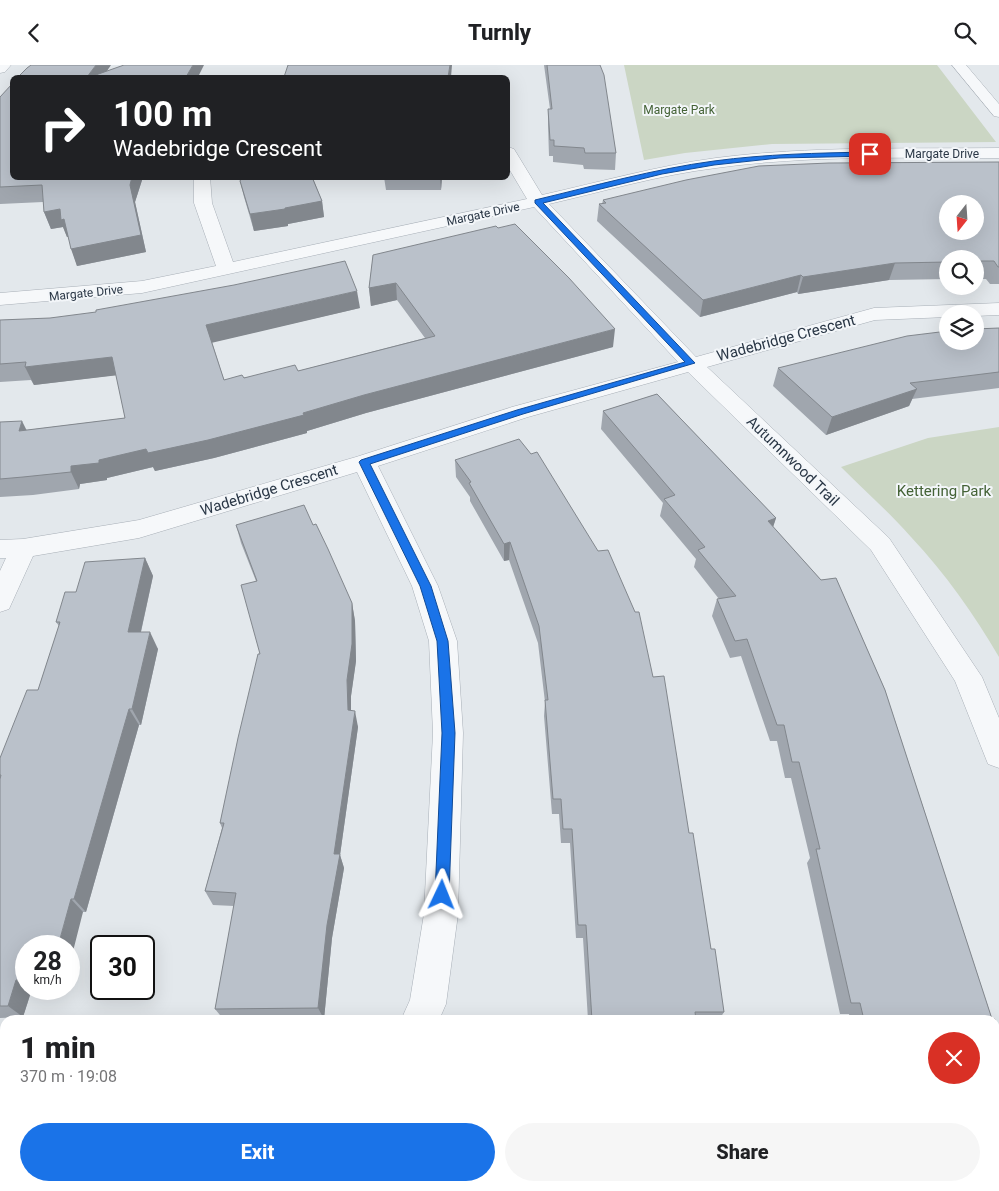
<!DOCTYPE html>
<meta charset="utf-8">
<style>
:root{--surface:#fff;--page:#f6f6f6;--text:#202124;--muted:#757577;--accent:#1a73e8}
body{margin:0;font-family:Roboto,sans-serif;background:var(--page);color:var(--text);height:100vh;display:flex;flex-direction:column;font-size:19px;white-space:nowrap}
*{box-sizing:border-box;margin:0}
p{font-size:16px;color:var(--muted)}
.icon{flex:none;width:28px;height:28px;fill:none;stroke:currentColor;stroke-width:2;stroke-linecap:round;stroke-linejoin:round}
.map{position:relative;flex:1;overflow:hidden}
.details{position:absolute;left:0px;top:950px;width:1000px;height:176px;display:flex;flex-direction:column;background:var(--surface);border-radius:15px 15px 0 0;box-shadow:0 5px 20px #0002}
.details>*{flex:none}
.hud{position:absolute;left:10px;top:10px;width:500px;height:105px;border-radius:8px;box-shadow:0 5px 20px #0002;background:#202124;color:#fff;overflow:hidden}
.needle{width:32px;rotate:197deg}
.buttons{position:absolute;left:939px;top:130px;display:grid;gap:10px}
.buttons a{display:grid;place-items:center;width:45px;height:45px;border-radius:50%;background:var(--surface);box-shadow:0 5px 20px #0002;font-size:25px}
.speed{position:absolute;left:15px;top:870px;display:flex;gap:10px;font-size:25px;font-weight:700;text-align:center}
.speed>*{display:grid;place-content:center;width:65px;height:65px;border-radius:50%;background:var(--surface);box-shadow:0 5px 20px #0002;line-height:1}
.speed small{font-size:12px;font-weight:400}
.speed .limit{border:2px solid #111;border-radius:8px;background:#fff;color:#111}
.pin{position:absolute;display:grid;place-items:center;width:42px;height:42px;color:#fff;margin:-21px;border-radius:10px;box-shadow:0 2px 8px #0006}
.me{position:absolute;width:55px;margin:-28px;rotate:2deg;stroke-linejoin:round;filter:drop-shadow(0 0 4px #0008)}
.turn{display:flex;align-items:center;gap:18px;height:105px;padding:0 20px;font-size:22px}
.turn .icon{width:65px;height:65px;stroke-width:2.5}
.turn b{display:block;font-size:35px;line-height:42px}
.round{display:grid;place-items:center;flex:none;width:52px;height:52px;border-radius:26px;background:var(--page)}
.head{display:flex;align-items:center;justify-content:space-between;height:85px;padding:0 20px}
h1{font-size:30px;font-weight:800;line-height:38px}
.button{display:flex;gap:10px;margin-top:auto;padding:10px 20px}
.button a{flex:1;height:58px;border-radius:30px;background:var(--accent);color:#fff;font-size:20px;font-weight:800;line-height:58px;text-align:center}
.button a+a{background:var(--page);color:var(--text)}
header{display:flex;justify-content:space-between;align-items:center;height:65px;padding:0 20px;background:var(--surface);font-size:22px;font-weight:800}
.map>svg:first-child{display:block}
</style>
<header><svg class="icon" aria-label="back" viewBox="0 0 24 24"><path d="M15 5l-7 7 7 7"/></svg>Turnly<svg class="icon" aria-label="search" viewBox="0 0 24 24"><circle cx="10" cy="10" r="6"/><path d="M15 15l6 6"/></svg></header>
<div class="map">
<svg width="999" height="1126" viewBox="0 0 999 1126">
<rect width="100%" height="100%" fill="#e3e8ec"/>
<!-- green -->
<g fill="#cbd6c4">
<path d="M624,0H937L996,77L772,79L685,88L644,95Z"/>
<path d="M999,362V592C974,549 945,508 911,472C889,447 864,425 841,402L928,373Z"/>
</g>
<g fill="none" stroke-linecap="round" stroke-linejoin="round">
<!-- minor casing -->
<g stroke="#a8afb7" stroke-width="1">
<g id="minor">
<path d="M0,0H11L5,7L0,8Z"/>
<path d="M952,0H966L999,39V52L994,51Z"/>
<path d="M508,82L514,84L542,130C600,117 657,101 716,93C810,81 905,84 999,83V93C904,93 810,90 716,103C659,110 605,126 549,139L696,292L874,243L999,238V250L975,251V249H948V252L875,255L707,302L889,473L982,612L999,653V703L988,699L955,616L871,485L688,307L528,352L378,401L438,521L457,576L463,668L458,849L446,939L439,955H401L410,935L424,849L433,668L429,576L412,521L357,407L139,473L33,491L9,544L0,547V506L6,493H0V475L23,474L139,455L356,392L512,342L678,297L534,142L142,228L0,240V228L142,216L216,201L194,138V112H210L212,138L233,197L527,134L508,102Z"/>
<rect x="0" y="1028" width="5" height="40"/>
</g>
</g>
<!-- minor -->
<use href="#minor" fill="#f6f8fa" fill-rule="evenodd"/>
</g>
<!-- wall -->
<g fill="#a0a6ae">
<path d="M544,0H600L616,88L615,105L584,104L583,100L553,97V91H549L548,60V44H550Z"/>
<path d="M0,32L12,112H143L135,137L146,187L77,201L68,172H67L63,162L51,164L44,147L43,137L0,139Z"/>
<path d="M999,97V219H990L986,214H975V194H948V214L889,215L798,229L797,227L700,252L597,156L599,139H602L603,135Z"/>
<path d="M242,112H313L314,116L322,136L324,152L288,159V161L254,166L244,132L240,116Z"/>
<path d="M384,112H442L441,125H386Z"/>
<path d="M373,190L613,282L366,348L307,366V368L214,393L155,406L153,402L107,413V415L80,419L79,424L33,430L0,432V357L27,365L125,353L116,310L34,320L31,315L0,317V255L360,243L212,277L224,315L298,306L425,273L397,235L371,241L369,223Z"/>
<path d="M999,263V323L912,334L909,341L826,370L773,321L778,303Z"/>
<path d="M657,329L776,453L773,462L821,515L836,513L885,625L992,954H995L999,966V1126H899L898,1121H995V955H850L849,949H840L807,798L810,793L791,713H785L777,676H770L741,591L730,593L712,551L717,534H719L694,502L696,494L660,451L663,438L601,364L603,346Z"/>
<path d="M455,395L653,612L689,768L711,884L724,947L719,955H588L583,873H576L570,778H561L559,749H552L544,651L545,637L538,578L509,495L504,496L470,436V432L456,412Z"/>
<path d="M236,460H313L352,538L355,556L356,596L351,631V645L358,662L340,790L344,803L332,873L324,954L224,955L215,944L234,841L213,840L205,826L222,763L220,758L260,589L256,516L241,478Z"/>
<path d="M145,493L153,511L141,567L158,584L141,660H139L86,847H83L26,881V924H63V925L31,927L23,952L0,953V693L38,625L59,561L56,557L76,527Z"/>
</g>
<!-- shaded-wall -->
<g fill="#82878d">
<path d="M96,0H111L103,12H87Z"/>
<path d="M193,0H204L198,12H186Z"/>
<path d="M450,0H452L451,12H448Z"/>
<path d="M132,112H143L135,137L146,187L77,201L71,184L130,120Z"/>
<path d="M440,112H442L441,125Z"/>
<path d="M322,136L324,152L288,159V161L254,166L250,149Z"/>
<path d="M60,144L64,154L71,171L67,172L63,162L51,164L44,147Z"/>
<path d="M895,198L889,215L798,229L803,212Z"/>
<path d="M801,210L797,227L700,252L703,235Z"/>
<path d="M396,218L397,235L371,241L369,223Z"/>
<path d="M357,226L360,243L211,278L206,260Z"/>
<path d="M615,264L613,282L366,348L307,366V368L214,393L155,406L153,402L107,413V415L80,419L79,424L71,407V401L303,348L364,330Z"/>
<path d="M112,292L119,310L34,320L25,302Z"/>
<path d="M917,324L909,341L826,370L832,352Z"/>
<path d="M22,356L31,374L19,366Z"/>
<path d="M776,453L770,471L768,456Z"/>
<path d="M510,477L509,495L504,496V479Z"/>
<path d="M145,493L153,511L137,584L128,567Z"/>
<path d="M352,538L355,556L356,596L351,631V662L348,645L347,615Z"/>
<path d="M150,567L158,584L141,660L132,644Z"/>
<path d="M129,644L139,660L86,847L74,834Z"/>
<path d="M355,646L358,662L340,790L344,803L332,873L324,954L318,943L334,789Z"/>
<path d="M71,834L83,847L69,902V881H58Z"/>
<path d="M16,915L31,927L23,952L8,941Z"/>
</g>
<!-- building -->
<g fill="#bac1ca" stroke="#82878d" fill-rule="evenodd">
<path d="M31,0H96L87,12H18L27,3Z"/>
<path d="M124,0H193L186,12H90Z"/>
<path d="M288,0H450L448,12H284Z"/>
<path d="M547,0H600L604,10L616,88H585L584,83L554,81V75H550L548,44H552Z"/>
<path d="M12,19V112H132L130,120L141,170L71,184L64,154L61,155L60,144L44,147L42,120L0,122V32Z"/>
<path d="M999,97V202H998L994,196H975V194H948V197L895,198L803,212L801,210L703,235L599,139L606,138L603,135L686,115L759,101L829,98ZM948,139H975V166H948Z"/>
<path d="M242,112H312L322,136L285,143V144L250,149L240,116Z"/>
<path d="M515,159L569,213L615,264L364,330L303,348L304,350L208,375L148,388L146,384L99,395V398L71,401V407L23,412L0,414V357L22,356L19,366L125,353L112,292L25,302L26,297L0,299V255L50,253L96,247V245L234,220L345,196L357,226L206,260L224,315L242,310L244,313L295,300L298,306L435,271L396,218L369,223L373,190L496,161L498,163Z"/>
<path d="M999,263V307L910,318L917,324L832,352L778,303L907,271L948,266V276H975V264Z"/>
<path d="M657,329L776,453L768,456L821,515L836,513L885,625L992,954H995L999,966V1126H914L913,1121H995V955H864L860,938H851L816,784H820L799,697H792L784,660H777L747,574L735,576L717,534L736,531L698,485L705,482L664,434L675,430L603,346Z"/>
<path d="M519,374L531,389L537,387L598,486L608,485L635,547H639L653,612L664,611L689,768H693L711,884H715L724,947H695L696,955H592L586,860H578L572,764H563L561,734H553L545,635H548L539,561L510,477L504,479L469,418L471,417L455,395Z"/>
<path d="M304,440L313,460L316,459L328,484L352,538V579L347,615L348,645L355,646L334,789H340L327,860L318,943L215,944L236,828L205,826L224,758H220L238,673L258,589H260L241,520L257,516L236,460Z"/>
<path d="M145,493L128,567H150L132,644H129L74,834H71L58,881H26V914L16,915L8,941H0V714L1,710H0V693L27,625H38L60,557H56L65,527H76L85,497Z"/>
<path d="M521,1121H673L671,1126H517Z"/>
</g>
<!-- route -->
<path fill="#1a73e8" stroke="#114b97" d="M870,87L874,89L873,91L779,93L714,100L662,109L543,138L695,298L523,349L370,399L431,521L448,576L455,668L449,830L447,835L442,837L437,835L435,830L442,668L437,576L420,521L359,397L361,395L517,345L685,297L535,138V135C594,121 654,104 714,96C766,89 818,88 870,87Z"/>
<g text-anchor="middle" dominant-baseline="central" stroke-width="4" stroke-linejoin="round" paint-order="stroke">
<!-- far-park labels -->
<g font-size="12" fill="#446236" stroke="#f3f6f9">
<text x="679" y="45">Margate Park</text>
</g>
<!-- far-street labels -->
<g font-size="12" fill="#2a3746" stroke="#f3f6f9">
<text x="942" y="89">Margate Drive</text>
<text transform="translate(483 149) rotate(-12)">Margate Drive</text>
<text transform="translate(86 228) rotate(-6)">Margate Drive</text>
</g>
<!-- street labels -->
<g font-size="15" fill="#2a3746" stroke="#f3f6f9">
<text transform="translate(786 273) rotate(-15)">Wadebridge Crescent</text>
<text transform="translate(793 396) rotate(44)">Autumnwood Trail</text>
<text transform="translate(269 425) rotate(-17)">Wadebridge Crescent</text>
</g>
<!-- park labels -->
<g font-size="15" fill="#446236" stroke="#f3f6f9">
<text x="944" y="426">Kettering Park</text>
</g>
</g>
</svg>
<div class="buttons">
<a><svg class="needle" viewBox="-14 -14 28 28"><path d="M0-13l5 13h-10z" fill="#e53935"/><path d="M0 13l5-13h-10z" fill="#757577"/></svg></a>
<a><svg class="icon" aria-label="search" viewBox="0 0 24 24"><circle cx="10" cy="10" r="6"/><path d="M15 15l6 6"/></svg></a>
<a><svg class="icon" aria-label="layers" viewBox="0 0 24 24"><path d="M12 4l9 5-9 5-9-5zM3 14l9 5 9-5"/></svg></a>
</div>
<div class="speed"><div>28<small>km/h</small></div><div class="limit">30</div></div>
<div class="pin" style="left:870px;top:89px;background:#d93025"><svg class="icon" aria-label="arrive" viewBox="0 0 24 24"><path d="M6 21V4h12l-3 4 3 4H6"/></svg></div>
<svg class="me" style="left:442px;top:830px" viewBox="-20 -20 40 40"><path d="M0-17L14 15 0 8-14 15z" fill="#1a73e8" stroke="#fff" stroke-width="4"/></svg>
<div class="hud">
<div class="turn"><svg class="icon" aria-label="right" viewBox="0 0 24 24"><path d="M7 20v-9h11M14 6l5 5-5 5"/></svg><div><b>100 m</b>Wadebridge Crescent</div></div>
</div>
<section class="details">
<div class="head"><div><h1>1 min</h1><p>370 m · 19:08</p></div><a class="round" style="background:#d93025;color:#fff"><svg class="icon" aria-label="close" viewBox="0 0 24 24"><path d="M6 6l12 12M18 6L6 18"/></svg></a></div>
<div class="button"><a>Exit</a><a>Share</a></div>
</section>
</div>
